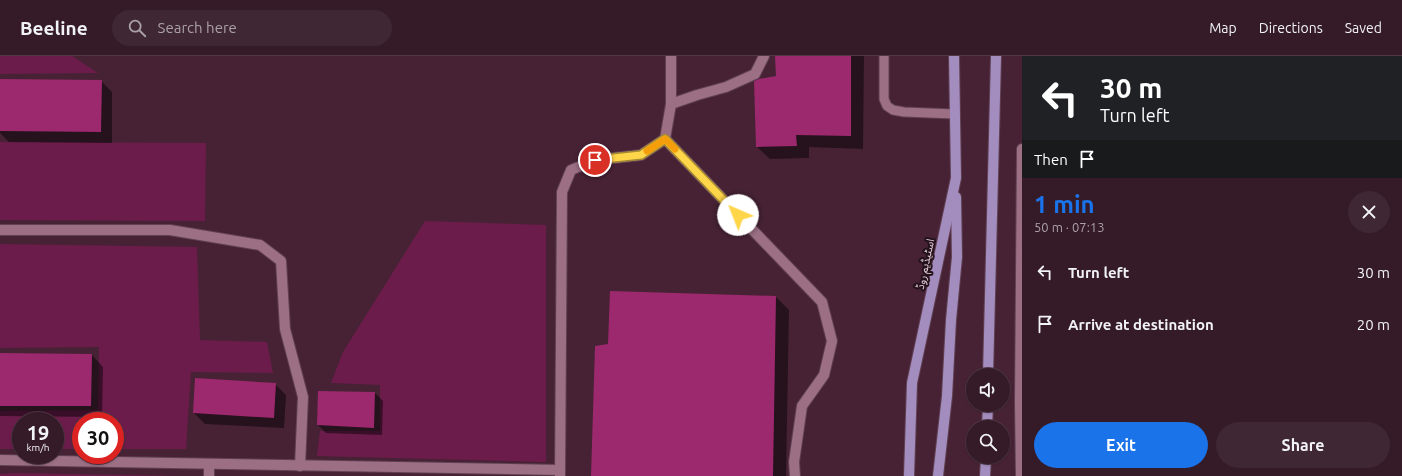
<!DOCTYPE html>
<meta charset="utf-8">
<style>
:root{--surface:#351a28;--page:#402734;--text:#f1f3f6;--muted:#aaa1a8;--line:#4f3845;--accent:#1a73e8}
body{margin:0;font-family:Ubuntu,"Noto Sans Arabic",sans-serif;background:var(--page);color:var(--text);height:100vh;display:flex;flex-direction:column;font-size:15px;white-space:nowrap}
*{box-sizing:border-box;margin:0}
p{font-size:13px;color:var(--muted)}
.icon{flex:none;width:22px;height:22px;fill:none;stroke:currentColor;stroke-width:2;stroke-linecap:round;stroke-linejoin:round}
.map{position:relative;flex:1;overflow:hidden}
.details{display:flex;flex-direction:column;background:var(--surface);width:380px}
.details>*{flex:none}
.hud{background:#202124;color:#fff;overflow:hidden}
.tools{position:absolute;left:966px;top:312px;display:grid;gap:8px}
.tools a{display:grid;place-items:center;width:44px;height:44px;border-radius:50%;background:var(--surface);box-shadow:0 1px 3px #0004,0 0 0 1px var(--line);font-size:20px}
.speed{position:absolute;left:12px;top:356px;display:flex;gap:8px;font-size:20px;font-weight:700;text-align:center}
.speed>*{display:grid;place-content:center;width:52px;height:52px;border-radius:50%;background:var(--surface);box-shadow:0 1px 3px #0004,0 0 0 1px var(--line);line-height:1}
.speed small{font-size:10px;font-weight:400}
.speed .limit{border:6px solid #d22;background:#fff;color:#111}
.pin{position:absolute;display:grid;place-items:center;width:34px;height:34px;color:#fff;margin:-17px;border:2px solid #fff;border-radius:50%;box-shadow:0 1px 4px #0007}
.me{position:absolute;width:44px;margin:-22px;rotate:316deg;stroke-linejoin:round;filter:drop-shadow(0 0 3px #0008)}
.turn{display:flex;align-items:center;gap:14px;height:84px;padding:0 12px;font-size:18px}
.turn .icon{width:52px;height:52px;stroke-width:2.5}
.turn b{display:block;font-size:28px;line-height:34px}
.then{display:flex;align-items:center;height:38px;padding:0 12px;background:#0003;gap:8px;font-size:15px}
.round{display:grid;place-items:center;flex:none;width:42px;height:42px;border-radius:21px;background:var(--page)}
.head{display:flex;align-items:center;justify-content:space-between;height:68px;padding:0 12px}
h1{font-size:24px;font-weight:600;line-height:30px;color:var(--accent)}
.cta{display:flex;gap:8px;margin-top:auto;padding:8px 12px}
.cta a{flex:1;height:46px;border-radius:24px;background:var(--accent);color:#fff;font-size:16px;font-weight:600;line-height:46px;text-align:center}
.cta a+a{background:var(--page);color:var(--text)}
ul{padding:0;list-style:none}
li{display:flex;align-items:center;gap:12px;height:52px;padding:0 12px}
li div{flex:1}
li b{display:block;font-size:15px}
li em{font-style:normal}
header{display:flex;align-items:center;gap:24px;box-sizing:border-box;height:56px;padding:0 20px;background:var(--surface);border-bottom:1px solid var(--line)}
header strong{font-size:19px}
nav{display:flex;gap:22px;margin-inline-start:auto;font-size:14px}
.search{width:280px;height:36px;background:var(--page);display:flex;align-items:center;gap:10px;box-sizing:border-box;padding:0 14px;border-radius:22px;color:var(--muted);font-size:15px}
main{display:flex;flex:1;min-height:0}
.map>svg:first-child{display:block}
</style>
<header>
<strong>Beeline</strong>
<div class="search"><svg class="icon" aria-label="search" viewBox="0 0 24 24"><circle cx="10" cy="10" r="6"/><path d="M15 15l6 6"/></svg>Search here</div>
<nav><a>Map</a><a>Directions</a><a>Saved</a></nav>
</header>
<main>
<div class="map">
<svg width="1022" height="420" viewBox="0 0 1022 420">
<rect width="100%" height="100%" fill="#472235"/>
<!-- green -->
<g fill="#6c1c4b">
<path d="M0,0H72L98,17L0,18Z"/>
<path d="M0,86L206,87L205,165L0,164Z"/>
<path d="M425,165L546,169V406L317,400L320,375H380V329L331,327L343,296Z"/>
<path d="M0,188L197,191L200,284L267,286L273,317L191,316L186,393H115V365H81V393H55V365H21V393H0V355L98,354L99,291L0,292Z"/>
<path d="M14,417L178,420H0V418Z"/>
</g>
<!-- shadow -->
<g fill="#0007">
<path d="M776,0H864L863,93L809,91V102L770,103L757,91L777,21Z"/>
<path d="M0,24L101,25L112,36V87L9,86L0,77Z"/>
<path d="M776,241L789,254L786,420H592L609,288Z"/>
<path d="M0,298L92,299L103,311L102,361L0,360Z"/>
<path d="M275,328L286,339L284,372L205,368L194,357Z"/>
<path d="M319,336L375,337L383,345L382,379L326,377L318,369Z"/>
</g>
<!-- building -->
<g fill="#9c286d">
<path d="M775,0H851V80L796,79L797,90L756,91L754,25L759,23L776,20Z"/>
<path d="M0,23L102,24L101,76L0,75Z"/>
<path d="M610,235L776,240L773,420H591L595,290L608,288Z"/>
<path d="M0,297L92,298L91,350H0Z"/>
<path d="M195,322L276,327L274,362L193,357Z"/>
<path d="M318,335L375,336L374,372L317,369Z"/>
</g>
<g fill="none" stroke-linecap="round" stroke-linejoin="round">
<!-- service casing -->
<g stroke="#604052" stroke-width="11">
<path id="service" d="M884,0V43L887,50L893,54L904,56L954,58"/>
</g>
<!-- minor casing -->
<g stroke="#604052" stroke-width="12">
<g id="minor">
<path d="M671,48L697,39L726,31L755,18L764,0"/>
<path d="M665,83L822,246L832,285L824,319L802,350L794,406L795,420"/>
<path d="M0,174H170L260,189L281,205L285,273L303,341L300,410"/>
<path d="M0,404L560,414"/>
<path d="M209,420V408"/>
<path d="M560,420L562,136L571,114L595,104L641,99L665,83L671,48V0"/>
<path d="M1021,420L1020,347L1022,93"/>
</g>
</g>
<!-- primary casing -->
<g stroke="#604052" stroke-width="12">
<g id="primary">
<path d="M988,319L996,0"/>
<path d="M987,371L988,349"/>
<path d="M909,420L912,327L956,122L954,0"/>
<path d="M938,420L947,340L951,264L957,201L956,141"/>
<path d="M985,420L986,401"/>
</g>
</g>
<!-- service -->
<use href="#service" stroke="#9c6f85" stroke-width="9"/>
<!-- minor -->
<use href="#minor" stroke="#9c6f85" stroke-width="10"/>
<!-- primary -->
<use href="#primary" stroke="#a38dbf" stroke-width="10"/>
</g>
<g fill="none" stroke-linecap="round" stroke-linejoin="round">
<!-- route casing -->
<g stroke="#a68a30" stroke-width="10">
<path id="route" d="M595,104L641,99L665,83L738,159"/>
</g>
<!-- route -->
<use href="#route" stroke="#ffd54a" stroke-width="7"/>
<!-- slow -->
<path stroke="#f59e0b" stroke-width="7" d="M647,95L665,83L675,93"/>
</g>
<g text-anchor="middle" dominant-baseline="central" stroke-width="4" stroke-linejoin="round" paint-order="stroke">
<!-- street labels -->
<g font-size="11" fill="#e7ced9" stroke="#23121b">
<text transform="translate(925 208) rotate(-78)">اسٹیڈیم روڈ</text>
</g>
</g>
</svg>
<div class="tools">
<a><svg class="icon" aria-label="sound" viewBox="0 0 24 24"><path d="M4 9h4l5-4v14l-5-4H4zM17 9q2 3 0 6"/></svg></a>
<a><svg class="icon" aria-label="search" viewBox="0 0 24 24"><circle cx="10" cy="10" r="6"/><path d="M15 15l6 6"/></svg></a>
</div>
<div class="speed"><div>19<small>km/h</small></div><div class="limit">30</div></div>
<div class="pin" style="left:595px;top:104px;background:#d93025"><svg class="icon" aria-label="arrive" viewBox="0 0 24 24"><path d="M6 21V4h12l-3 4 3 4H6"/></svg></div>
<svg class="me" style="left:738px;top:159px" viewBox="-20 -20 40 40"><circle r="19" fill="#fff"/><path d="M0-13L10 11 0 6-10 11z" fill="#ffd54a"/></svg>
</div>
<section class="details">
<div class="hud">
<div class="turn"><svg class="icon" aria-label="left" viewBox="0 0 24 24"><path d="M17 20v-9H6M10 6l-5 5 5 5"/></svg><div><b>30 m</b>Turn left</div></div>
<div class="then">Then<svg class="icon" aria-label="arrive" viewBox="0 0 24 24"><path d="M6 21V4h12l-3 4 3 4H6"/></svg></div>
</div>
<div class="head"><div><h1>1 min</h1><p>50 m · 07:13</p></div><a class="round"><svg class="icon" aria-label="close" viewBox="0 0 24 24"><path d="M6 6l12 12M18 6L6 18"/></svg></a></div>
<ul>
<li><svg class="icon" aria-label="left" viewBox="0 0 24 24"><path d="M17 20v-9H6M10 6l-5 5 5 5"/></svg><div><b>Turn left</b></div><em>30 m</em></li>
<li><svg class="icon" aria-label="arrive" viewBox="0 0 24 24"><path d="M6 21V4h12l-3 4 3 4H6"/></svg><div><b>Arrive at destination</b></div><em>20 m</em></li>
</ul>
<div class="cta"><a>Exit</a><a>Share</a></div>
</section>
</main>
